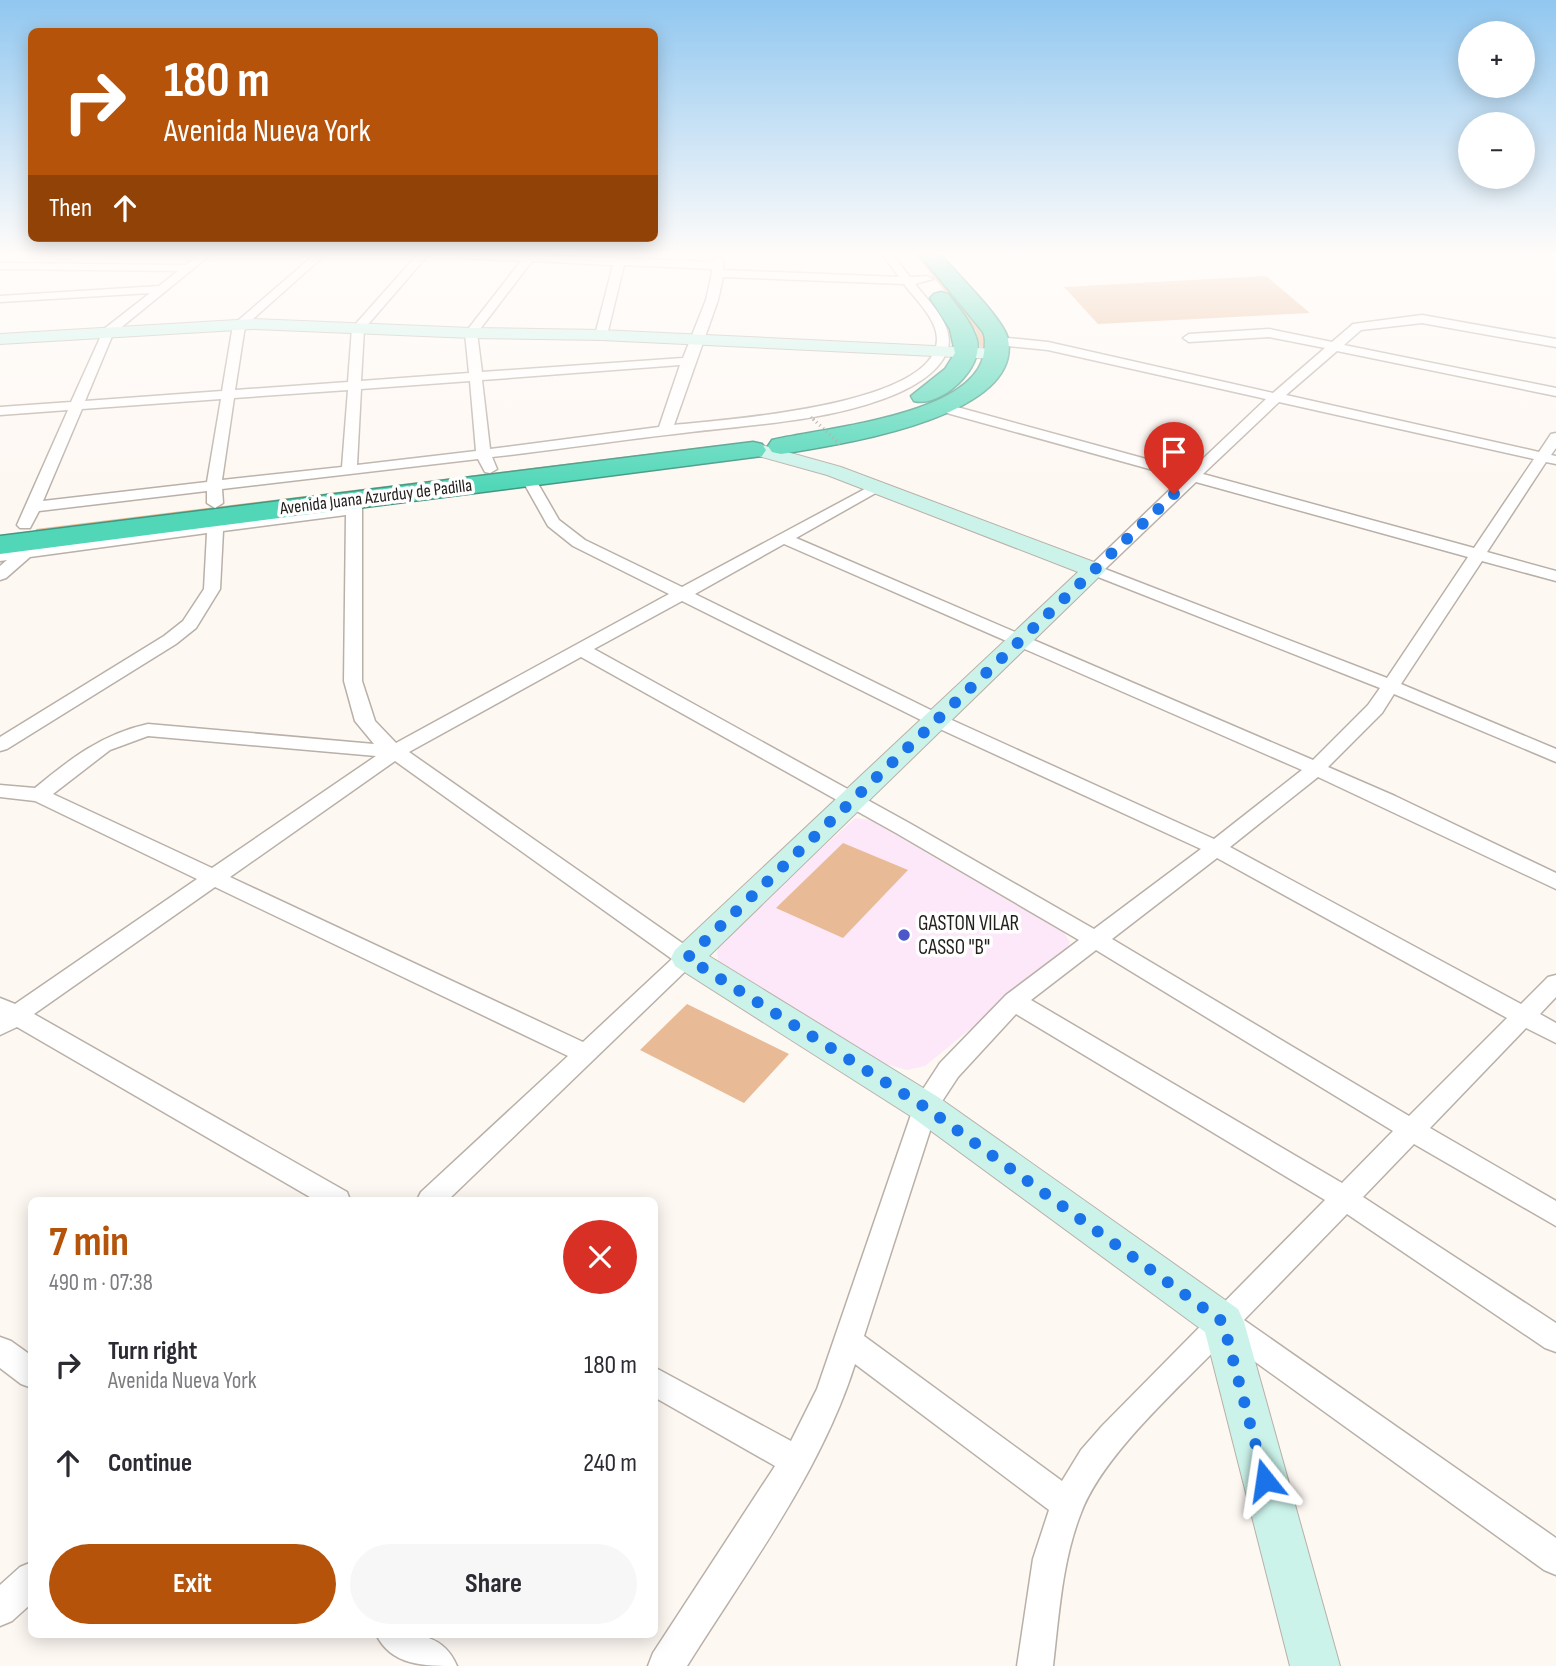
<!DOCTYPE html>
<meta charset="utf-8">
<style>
:root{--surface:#fff;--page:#f7f7f7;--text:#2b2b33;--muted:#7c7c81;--accent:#b45309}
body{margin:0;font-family:"Sofia Sans Condensed",sans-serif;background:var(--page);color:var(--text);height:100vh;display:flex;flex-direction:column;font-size:26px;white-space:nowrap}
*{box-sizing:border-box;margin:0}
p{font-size:23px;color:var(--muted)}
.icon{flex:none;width:38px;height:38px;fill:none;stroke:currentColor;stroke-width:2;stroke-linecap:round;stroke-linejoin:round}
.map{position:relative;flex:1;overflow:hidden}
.panel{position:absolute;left:28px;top:1197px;width:630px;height:441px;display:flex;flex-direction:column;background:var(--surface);border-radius:10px;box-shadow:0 4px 18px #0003}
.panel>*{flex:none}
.hud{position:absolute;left:28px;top:28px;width:630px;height:214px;border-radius:10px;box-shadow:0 4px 18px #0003;background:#b45309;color:#fff;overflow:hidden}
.buttons{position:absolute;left:1458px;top:21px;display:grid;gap:14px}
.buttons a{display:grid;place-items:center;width:77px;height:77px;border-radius:50%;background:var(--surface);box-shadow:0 4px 18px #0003;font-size:35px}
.pin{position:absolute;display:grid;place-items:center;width:60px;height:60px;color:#fff;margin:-72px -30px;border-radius:50% 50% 50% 0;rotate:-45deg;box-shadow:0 0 7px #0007}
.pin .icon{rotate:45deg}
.me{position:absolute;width:77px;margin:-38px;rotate:345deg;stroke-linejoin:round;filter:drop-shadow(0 0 5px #0008)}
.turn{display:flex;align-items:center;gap:24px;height:147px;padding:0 21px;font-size:32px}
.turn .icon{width:91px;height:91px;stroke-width:2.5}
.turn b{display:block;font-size:49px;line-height:60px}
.then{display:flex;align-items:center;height:66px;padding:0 21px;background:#0003;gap:14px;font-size:26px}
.round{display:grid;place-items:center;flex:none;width:74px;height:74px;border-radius:37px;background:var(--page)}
.overview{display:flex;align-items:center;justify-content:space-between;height:119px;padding:0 21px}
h1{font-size:42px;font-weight:700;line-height:52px;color:var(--accent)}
.action{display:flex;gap:14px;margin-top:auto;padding:14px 21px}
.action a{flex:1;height:80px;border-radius:42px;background:var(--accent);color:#fff;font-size:28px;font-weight:700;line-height:80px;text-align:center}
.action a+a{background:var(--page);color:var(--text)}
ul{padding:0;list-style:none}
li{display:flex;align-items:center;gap:21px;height:98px;padding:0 21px}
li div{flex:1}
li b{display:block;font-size:26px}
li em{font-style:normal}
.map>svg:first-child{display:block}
</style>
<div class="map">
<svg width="1556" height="1666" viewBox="0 0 1556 1666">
<rect width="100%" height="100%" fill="#fef8f3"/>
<!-- education -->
<path fill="#fce8f8" d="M855,818L870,820L1064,933L1070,942L1066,951L925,1066L907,1070L886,1064L722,969L718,959L717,952L721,940Z"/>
<!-- green -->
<g fill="#e8bb96">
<path d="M916,255H922L982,330L987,347H980L976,331Z"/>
<path d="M1266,276L1310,313L1098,324L1064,287Z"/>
<path d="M719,445L723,449L35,533L36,529Z"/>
<path d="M843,843L908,870L843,938L776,908Z"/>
<path d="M687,1004L789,1054L744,1103L640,1050Z"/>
</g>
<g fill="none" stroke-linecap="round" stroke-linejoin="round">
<!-- street casing -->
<g stroke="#b9b0a8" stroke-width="3">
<g id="street">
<path d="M198,255H210L113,334L85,401L222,391L233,325L314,255H325L245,326L235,390L348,382L352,328L417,255H428L364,329L361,381L469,373L465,333L521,261L464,258L459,255H537L712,262L718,257L723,260V270L899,277L883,255H893L910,277L927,276L933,279L915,284C928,301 954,324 948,348C941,374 906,391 883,399C820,422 748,425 683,433C619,440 556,450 492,457L497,469L490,473L485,472L478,459L222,489L223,503L215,508L207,503V491L39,511L30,528H20L17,525L68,410L0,415V407L71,402L104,329L150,293L0,302V296L159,286L178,271L0,269V263L186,265ZM532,261L613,265L595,335L601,339L607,335L624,265L712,269V273L706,300L683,358L482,372L477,333ZM723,277L904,284C915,299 937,319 937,339C937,406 722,420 674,425L718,300ZM680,365L659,427L490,449L482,380ZM470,381L476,451L357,465L361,389ZM348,390L342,467L222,480L234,398ZM221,399L207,482L43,501L82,409Z"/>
<path d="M1422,315L1556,339V347L1422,323L1361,330L1344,345L1556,388V396L1337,351L1286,395L1539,452L1551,434L1556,433V448L1551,455L1556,456V464L1546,462L1487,552L1556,571V581L1482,561L1401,684L1556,749V762L1394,694L1382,713L1328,767L1395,796L1556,873V889L1318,777L1230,847L1521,1004L1548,977L1556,975V997L1540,1014L1556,1023V1043L1526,1028L1430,1128L1556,1201V1226L1414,1144L1363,1197L1556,1323V1352L1545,1348L1347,1214L1244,1320L1556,1538V1575L1544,1570L1225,1340C1181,1386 1103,1454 1081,1513C1062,1561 1059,1615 1053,1666H1017L1033,1559L1049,1510L855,1364C821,1472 747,1570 687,1666H648L653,1653L775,1466L654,1397V1367L791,1441L817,1389L916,1100L940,1063L1006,995L1079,940L896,833L581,657L409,752L695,952L699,958L448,1200H417L421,1192L568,1056L215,887L34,1014L347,1192L350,1200H315L17,1027L0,1035V998L15,1004L197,879L35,801L0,797V785L35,788C70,759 102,734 148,724L374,744L355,721L344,681L346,515L223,531L220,589L196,628L176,644L7,749L0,751V737L164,636L183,621L204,589L207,533L30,557L6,578L0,580V566L7,560L0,561V551L346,505L349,496H359L362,499V681L375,721L396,743L669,594L573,546L548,526L521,478L523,475H533L559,520L585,540L682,587L876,483L881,484L883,487L881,490L796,538L1313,760L1368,705L1380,688L1088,573L1086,570L1182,478L936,410L934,407L941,403L946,404L1190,471L1266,399L1048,350L997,345L991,341L997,337L1048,342L1273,393L1325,348L1269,337L1189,342L1183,338L1189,334L1269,329L1332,342L1353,324ZM1279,402L1534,459L1474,548L1203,474ZM1196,482L1468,557L1387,678L1105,569ZM784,544L1302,770L1214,839L943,716L695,594ZM682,601L929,724L1201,849L1094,929L911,824L594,649ZM148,736L376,756L212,868L53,794L110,750ZM395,761L672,959L583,1042L230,877ZM1217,858L1507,1018L1409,1116L1112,939ZM1096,950L1393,1131L1342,1183L1031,1000ZM1016,1014L1325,1200L1102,1426L1081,1450L1062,1481L864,1336L937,1109L958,1077Z"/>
<path d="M0,1337L11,1341L32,1356V1388L21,1384L0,1368Z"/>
<path d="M32,1562V1603L12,1621L0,1626V1585L20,1567Z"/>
<path d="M376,1634C409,1634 442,1630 457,1666C424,1666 391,1666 376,1634Z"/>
</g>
</g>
<!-- secondary casing -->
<g stroke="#b9b0a8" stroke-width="2">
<g id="secondary">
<path d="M254,319L471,328L601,330L997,349L1006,354L997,359L601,340L471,338L254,329L0,344V334Z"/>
<path d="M762,445L841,467L1102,565L1106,570L709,956L938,1097L1238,1309L1244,1322L1340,1666H1290L1205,1332L912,1117L675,966L671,958L675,950L1078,572L827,475L755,455L752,451L755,447Z"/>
</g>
</g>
<!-- highway casing -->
<g stroke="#419781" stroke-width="3">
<g id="highway">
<path d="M920,255H941C955,272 1004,319 1008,339C1023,419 834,445 781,454L772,452L768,446L772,440C821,428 975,416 984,353C985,345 986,339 983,332Z"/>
<path d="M941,292L948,294C959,308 972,323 977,340C984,368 941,408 914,401L911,396L945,369L955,353L950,329L930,298L934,294Z"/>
<path d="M753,442L762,444L766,450L762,456L0,554V536Z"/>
</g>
</g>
<!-- street -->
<use href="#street" fill="#fff" fill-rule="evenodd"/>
<!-- secondary -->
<use href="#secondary" fill="#cbf3ea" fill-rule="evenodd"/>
<!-- highway -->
<use href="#highway" fill="#51d7b8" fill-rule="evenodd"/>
<!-- path-bridge-far1 -->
<path stroke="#a19d98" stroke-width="2.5" stroke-dasharray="1 2.5" stroke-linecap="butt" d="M811,417L815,421"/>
<!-- path-bridge -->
<path stroke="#a19d98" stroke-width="3.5" stroke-dasharray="1 3.5" stroke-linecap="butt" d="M813,419L842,446"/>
</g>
<!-- sky -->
<linearGradient id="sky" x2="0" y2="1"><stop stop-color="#91c7f0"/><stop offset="0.52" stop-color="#fffcfa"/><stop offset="1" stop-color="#fffcfa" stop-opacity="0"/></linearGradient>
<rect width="1556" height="488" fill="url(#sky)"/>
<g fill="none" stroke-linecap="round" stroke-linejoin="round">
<!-- route -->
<path stroke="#1a73e8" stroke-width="12" stroke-dasharray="0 21.6" d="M1174,494L687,958L925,1107L1223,1322L1265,1480"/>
</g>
<!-- markers -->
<circle fill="#4d57cc" stroke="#fff" stroke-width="2.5" cx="904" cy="935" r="7"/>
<g text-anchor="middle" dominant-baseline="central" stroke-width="7" stroke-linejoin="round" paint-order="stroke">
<!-- far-street labels -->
<g font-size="18" fill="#221f1c" stroke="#fff">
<text transform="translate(376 497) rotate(-7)">Avenida Juana Azurduy de Padilla</text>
</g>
<!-- poi labels -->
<g font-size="21" fill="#221f1c" stroke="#fff" text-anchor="start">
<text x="918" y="923">GASTON VILAR<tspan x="918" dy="24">CASSO "B"</tspan></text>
</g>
</g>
</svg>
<div class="buttons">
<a>+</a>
<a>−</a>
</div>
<div class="pin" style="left:1174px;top:494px;background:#d93025"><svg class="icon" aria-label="arrive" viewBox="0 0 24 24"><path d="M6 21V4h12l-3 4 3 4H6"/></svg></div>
<svg class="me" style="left:1265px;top:1480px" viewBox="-20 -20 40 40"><path d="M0-17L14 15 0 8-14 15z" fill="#1a73e8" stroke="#fff" stroke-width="4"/></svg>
<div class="hud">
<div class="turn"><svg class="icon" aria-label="right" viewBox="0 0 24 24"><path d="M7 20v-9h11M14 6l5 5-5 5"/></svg><div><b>180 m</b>Avenida Nueva York</div></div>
<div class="then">Then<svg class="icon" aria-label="ahead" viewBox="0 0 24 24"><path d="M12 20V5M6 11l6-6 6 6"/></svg></div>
</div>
<section class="panel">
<div class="overview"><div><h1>7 min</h1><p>490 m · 07:38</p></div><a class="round" style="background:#d93025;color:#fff"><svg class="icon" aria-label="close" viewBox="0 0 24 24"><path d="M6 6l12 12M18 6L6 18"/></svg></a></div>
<ul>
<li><svg class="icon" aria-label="right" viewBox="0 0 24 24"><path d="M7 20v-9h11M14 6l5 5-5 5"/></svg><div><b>Turn right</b><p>Avenida Nueva York</p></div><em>180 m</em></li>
<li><svg class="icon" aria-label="ahead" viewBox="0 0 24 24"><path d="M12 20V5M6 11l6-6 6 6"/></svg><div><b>Continue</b></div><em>240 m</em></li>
</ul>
<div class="action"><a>Exit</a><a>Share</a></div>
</section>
</div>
